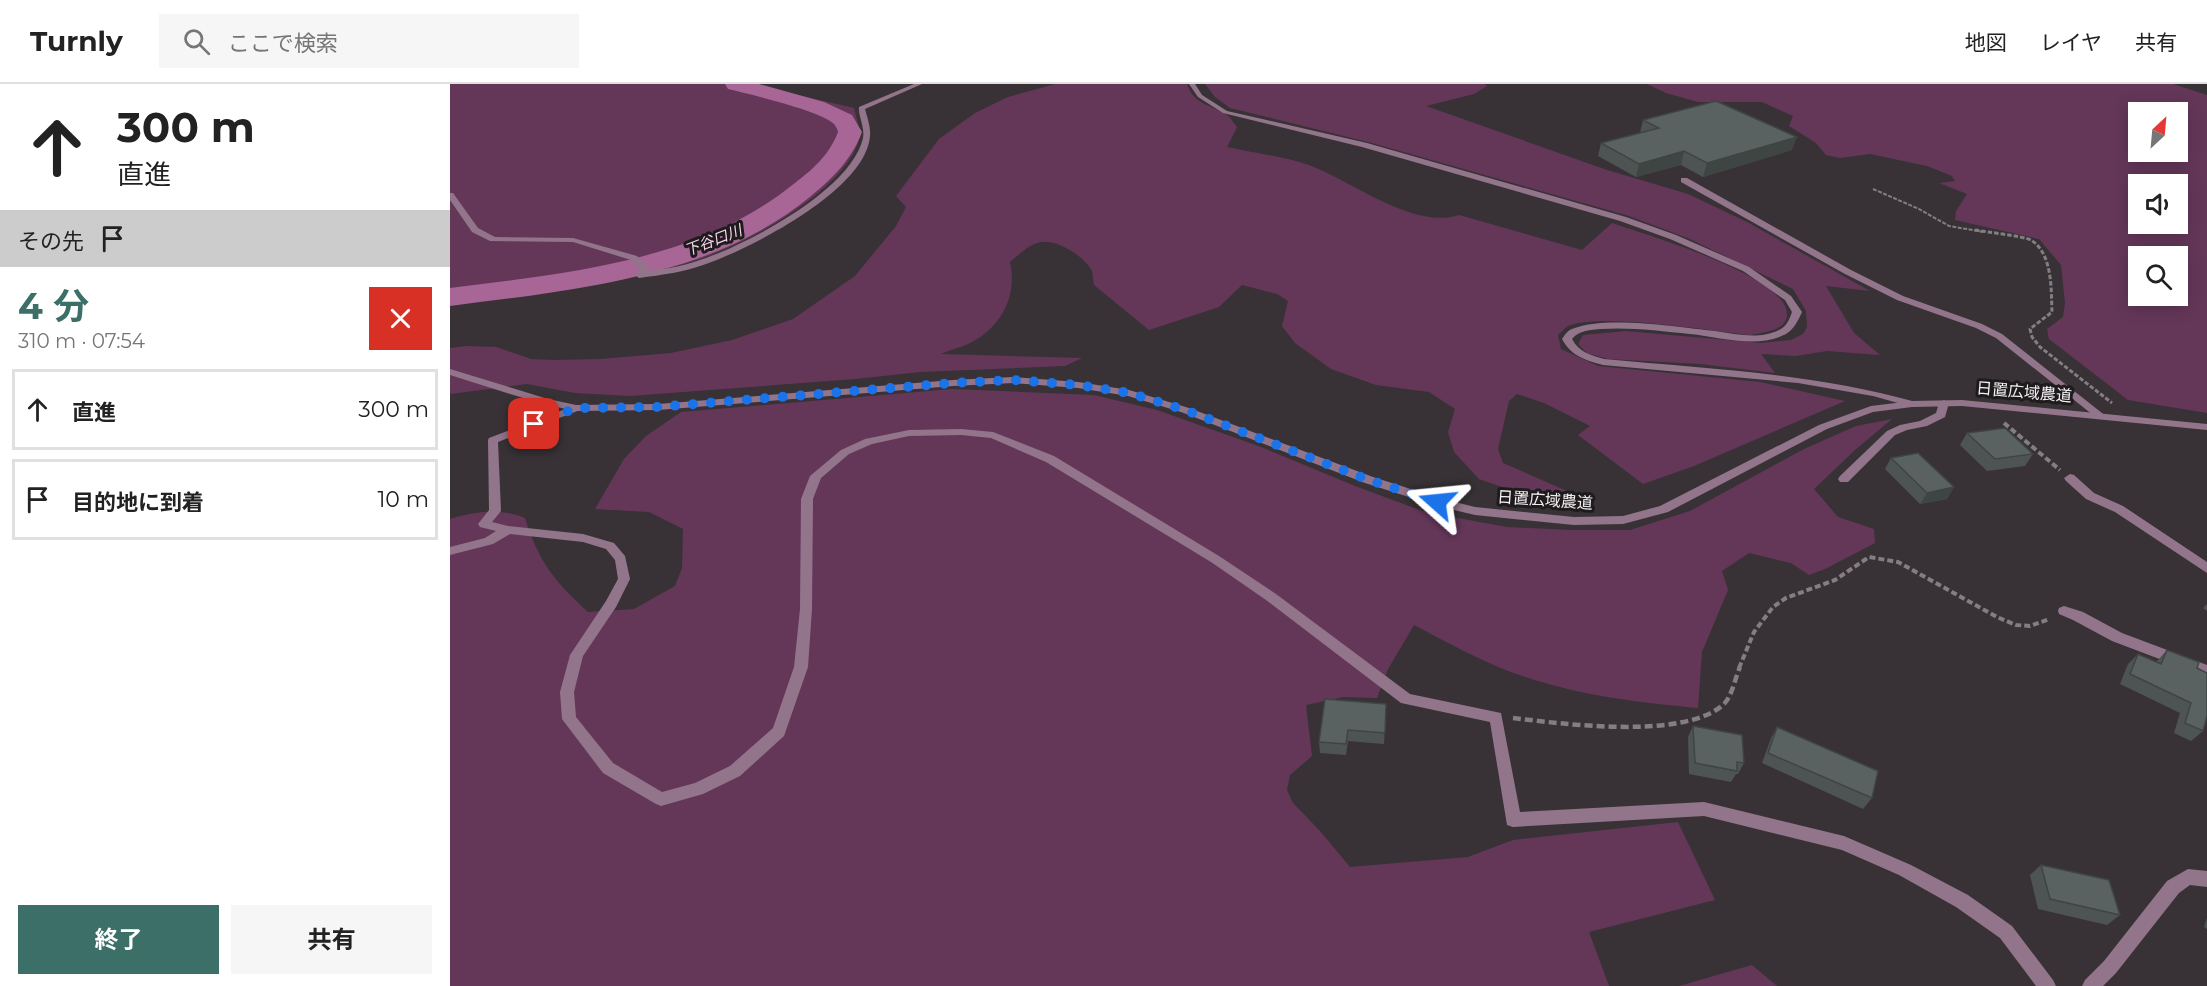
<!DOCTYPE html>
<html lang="ja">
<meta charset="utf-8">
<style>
:root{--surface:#fff;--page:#f6f6f6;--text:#222;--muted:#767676;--line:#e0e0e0;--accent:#3c6f67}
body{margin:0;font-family:Montserrat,"Noto Sans JP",sans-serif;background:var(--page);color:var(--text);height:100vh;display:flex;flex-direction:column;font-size:22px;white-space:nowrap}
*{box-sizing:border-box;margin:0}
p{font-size:20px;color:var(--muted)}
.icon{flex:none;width:33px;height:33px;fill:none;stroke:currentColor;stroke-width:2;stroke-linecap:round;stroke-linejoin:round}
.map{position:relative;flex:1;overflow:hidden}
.sheet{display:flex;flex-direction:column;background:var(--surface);width:450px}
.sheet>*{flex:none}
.banner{background:#fff;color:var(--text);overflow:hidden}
.needle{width:39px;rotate:26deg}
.buttons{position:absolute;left:1678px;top:18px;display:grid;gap:12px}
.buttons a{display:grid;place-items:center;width:60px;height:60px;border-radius:0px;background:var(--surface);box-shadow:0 3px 15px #0003;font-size:30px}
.pin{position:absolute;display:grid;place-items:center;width:51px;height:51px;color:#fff;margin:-26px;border-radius:12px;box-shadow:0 3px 9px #0006}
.me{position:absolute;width:66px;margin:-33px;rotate:288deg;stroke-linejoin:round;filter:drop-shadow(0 0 4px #0008)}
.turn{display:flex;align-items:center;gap:21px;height:126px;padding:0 18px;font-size:27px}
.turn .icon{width:78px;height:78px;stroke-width:2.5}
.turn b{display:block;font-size:42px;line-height:51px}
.then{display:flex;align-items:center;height:57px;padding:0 18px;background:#0003;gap:12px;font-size:22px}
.round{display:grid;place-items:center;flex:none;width:63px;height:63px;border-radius:0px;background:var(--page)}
.headline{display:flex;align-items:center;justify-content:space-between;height:102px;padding:0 18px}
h1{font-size:36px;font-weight:700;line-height:45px;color:var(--accent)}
.primary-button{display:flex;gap:12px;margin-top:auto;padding:12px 18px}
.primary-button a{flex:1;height:69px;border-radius:0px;background:var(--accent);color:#fff;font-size:24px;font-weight:700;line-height:69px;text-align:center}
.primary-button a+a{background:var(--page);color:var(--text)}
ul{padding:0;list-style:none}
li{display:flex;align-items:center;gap:18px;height:81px;margin:0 12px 9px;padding:0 6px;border:3px solid var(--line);border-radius:0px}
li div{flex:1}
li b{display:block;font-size:22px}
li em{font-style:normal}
header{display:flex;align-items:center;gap:36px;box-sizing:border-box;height:84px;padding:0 30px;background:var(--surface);border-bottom:2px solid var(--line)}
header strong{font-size:28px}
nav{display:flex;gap:33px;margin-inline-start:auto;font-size:21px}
.search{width:420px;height:54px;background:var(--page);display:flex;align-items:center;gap:15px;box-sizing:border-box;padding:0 21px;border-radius:0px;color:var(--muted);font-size:22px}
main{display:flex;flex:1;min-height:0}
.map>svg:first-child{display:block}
</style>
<header>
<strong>Turnly</strong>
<div class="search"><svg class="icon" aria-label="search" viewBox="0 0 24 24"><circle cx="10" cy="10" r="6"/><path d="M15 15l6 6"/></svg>ここで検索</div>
<nav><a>地図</a><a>レイヤ</a><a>共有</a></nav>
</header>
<main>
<section class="sheet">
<div class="banner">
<div class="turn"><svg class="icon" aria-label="ahead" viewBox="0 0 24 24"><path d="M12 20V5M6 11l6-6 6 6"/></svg><div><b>300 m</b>直進</div></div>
<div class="then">その先<svg class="icon" aria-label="arrive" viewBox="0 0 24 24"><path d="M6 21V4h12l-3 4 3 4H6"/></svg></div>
</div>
<div class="headline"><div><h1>4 分</h1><p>310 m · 07:54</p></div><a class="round" style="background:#d93025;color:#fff"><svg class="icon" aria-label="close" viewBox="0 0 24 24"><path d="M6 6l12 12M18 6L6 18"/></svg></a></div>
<ul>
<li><svg class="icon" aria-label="ahead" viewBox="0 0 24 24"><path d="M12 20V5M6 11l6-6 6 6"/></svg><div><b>直進</b></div><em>300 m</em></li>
<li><svg class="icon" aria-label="arrive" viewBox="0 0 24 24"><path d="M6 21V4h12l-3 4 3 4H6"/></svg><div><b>目的地に到着</b></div><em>10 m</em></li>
</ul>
<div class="primary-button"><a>終了</a><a>共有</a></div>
</section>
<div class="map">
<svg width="1757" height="902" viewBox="0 0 1757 902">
<rect width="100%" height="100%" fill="#383236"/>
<!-- green -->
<g fill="#643759" fill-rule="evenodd">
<path d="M0,0H300L404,24C406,33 411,47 409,56C393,111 279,171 226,182C207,186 186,186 167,189C111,199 56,209 0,218Z"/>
<path d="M605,0H737C744,22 764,21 778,32C781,34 784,40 787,43L777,63C803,69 833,72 859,81C902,97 963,146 1009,131L1132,166L1162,139C1193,150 1339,192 1337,231C1336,247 1312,249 1300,251C1261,247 1149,228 1118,242C1115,244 1111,248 1108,251L1111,265L1148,282L1310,298L1395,317L1244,382L1193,400L1128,351L1140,342L1094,319L1067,310L1059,317L1048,365L1053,379L1117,407L1103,411L1069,409L1029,395L1004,368L998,348L1005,325L979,308L926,301L881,285L845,259L832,242L838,217L827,210L792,201L769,223L699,246L644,201C643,197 643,191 642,187C634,171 603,153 587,159C577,162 568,172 560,178C568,213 550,245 518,260C509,264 499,266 491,270L632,274L615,282L470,288L405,295L180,312L125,309L77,300L0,310V264L16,262L46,263L81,275L103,276L151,275L221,269L282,256L343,235L405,192L446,142L456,123L446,112L489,55L525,29L558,13Z"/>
<path d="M755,0H1035L1037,2L1024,10L976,22L1157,86L1238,110L1297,138L1420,207L1376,202L1404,249L1430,271L1377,267L1346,272L1311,270L1325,289L1250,280L1158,275L1137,269L1128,260L1133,251L1176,247L1311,259L1341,256L1353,250L1357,243L1356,227L1343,205L1240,155L1179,132L922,59L780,24L765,13Z"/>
<path d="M1197,0H1723L1757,11V329L1678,316L1599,255L1597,245L1613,233L1615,219L1611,181L1589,155L1505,136L1506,127L1517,110L1489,99L1505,97L1502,92L1477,82L1420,70L1390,74L1376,71L1366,59L1339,42L1343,32L1312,18H1248L1216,9ZM1689,28H1728V68H1689ZM1689,100H1728V140H1689ZM1689,172H1728V212H1689Z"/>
<path d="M502,305L644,311L707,326L811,363L905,402L975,428L1057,443L1121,446H1180L1240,427L1354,365L1406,342L1442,335L1405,366L1364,405L1388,433L1424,445L1425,459L1375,485L1359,491L1341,479L1299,469L1272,487L1278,506L1252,568L1248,624C1180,618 1110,609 1046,582C1018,570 991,555 964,541L938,585L927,614L893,613L856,621L862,672L840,691L837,706L843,719L870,747L900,783L1018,773L1063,756L1228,738L1265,816L1139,848L1159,902H0V435C25,427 50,424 75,434C88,477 105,498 138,528L184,525L225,502L232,484L233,445L199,428L145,425L174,375L196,352L231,328Z"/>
<path d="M1302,881L1327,902H1229Z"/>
</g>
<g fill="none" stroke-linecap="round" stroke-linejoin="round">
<!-- river -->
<path fill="#a86697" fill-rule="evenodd" d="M275,0H309L374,18L402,31L412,48C402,75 383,94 361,112C262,194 123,206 0,222V204C117,189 245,178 341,102C361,87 379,72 388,48C388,46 385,41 384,40C371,27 299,10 278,5Z"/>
<!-- path-far3 -->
<path stroke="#837e81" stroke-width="2" stroke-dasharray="4 1.5" stroke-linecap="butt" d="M1423,105L1469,125L1499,142L1534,148"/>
<!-- path-far2 -->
<path stroke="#837e81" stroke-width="3" stroke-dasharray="4.5 2" stroke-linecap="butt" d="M1525,146C1536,148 1573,152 1581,156C1603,170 1601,206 1602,228L1580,245L1582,253L1590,263L1662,319"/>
<!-- path-far1 -->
<g stroke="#837e81" stroke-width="4" stroke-dasharray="6 3" stroke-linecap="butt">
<path d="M1554,339L1610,386"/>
<path d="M1289,584L1304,548L1323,523L1336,514L1385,496L1419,473L1448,478L1547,533L1566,541L1580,542L1600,535"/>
</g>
<!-- path -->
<path stroke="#837e81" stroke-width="4.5" stroke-dasharray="8 4" stroke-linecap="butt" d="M1063,634C1114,640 1232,656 1273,621C1282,613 1285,594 1290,583"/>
<!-- service -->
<g fill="#93758b" fill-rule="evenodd">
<path d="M1231,94H1237L1401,186L1453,212L1532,240L1552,250L1657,333L1656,335H1648L1546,254L1526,244L1447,216L1395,190L1231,98Z"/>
<path d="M1494,316L1499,319L1495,333L1477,342L1457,346L1445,351L1398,398H1390L1388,395L1390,392L1437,347L1450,341L1470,337L1486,329L1489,319Z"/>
</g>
<!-- minor -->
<g fill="#93758b" fill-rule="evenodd">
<path d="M464,0H472L415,25C417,33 421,43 420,52C416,106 301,164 256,180C234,188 212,191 189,194L185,191L190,184L181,176L123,158L40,157L22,148L0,116V109H3L28,144L45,153L123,154L187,172L199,184L197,187C214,185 230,183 247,177C294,162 401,107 413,54C415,43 408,32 409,23Z"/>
<path d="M739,0H745L752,11L777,27L917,59L1176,133L1226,151L1299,183L1341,212L1352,228C1348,237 1344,245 1336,250C1307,265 1270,253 1240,250C1211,247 1180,243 1151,245C1141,246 1129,246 1122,255C1129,268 1140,271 1154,275C1260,285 1362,289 1466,318L1467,320L1462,323L1423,312L1348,299L1153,281C1135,276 1121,272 1112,255C1115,251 1117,247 1122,245C1155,231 1228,243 1265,247C1286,250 1309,256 1329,246C1337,242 1339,236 1342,228L1335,216L1293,187L1220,155L1170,137L912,63L773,29L748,13Z"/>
<path d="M126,321L131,324L130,326L48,358L51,427L42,438L58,442L133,450L164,459L175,472L180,495L166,523L133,572L124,608L126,633L163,679L212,708L245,699L280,682L323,644L344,583L350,525L351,415L360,392L391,366L415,355L459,346L511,345L543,348L604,372L769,472L826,510L960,610L1051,629L1070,728L1254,718L1394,752L1461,781L1518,811L1562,842L1603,896L1606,902H1586L1550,854L1506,823L1449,791L1392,766L1254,732L1063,743L1057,741L1040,638L951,619L816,516L761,478L596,378L541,354L511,351L459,352L422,360L399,370L371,394L363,415L362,525L358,583L334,652L290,692L253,710L211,722L206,720L153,689L112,635L110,608L120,571L156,517L168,495L165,476L156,465L133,458L60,450L43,460L0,471V463L35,454L46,447L30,443L28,440L39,426L38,356L39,354Z"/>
<path d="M1620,390L1624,391L1644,409L1673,422L1757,478V489L1665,428L1636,415L1616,397L1614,394Z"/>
<path d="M1614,522L1633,528L1672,549L1757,581V593L1662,557L1623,536L1609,530L1608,527L1609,524Z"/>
<path d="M1738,785L1757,787V803L1740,801L1729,809L1666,889L1653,902H1632L1635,896L1654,877L1717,797Z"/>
</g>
<!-- tertiary -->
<path fill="#93758b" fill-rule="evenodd" d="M0,285L98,315L126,321L208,320L503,296L563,293L628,298L679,306L739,324L923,393L989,414L1025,423L1124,433L1173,432L1210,422L1369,341L1421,322L1462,317L1512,316L1757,340V346L1512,322L1462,323L1423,328L1377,345L1218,428L1173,440L1124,441L1025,431L987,422L915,399L731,328L678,312L628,304L563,299L503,302L208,326L126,327L92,320L0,291Z"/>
</g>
<!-- wall -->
<g fill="#4d5453">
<path d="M1193,36L1342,66L1253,93L1231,81L1186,93L1148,72L1151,59L1190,49Z"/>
<path d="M1517,349L1583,370L1575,382L1537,387L1510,361Z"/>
<path d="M1441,374L1504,403L1497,415L1470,420L1435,385Z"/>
<path d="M1757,520V527L1753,524Z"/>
<path d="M1717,566L1747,584L1753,647L1741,657L1724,649L1730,629L1670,600L1678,580L1688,570L1706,578Z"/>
<path d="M936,620L934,660L898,657L896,671L870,669L869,658Z"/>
<path d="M1243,642L1294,679L1288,690H1286L1281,698L1239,690L1238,653Z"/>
<path d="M1327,643L1422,714L1413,725L1312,679L1321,654Z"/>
<path d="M1591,781L1670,831L1657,841L1588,825L1580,791Z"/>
<path d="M1757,834V845L1754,843Z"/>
</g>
<!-- shaded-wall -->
<g fill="#3e4543">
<path d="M1347,53L1342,66L1253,93L1257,79Z"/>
<path d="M1234,67L1231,81L1186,93L1189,80Z"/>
<path d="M1504,403L1497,415L1470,420L1477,409Z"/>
</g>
<!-- building -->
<g fill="#596260" stroke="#3e4543" stroke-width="1.5">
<path d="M1266,17L1347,53L1257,79L1234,67L1189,80L1151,59L1209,44L1193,36Z"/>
<path d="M1555,344L1583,370L1545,375L1517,349Z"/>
<path d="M1468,369L1504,403L1477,409L1441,374Z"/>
<path d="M1717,566L1749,578L1747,584L1757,589V632L1753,647L1735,639L1741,619L1680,590L1688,570L1711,580Z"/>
<path d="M875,615L936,620L935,649L898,646L896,660L869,658Z"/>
<path d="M1243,642L1292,651L1294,679L1287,678V687L1245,679Z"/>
<path d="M1327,643L1428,687L1422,714L1318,669Z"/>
<path d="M1591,781L1659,796L1670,831L1600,815Z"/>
</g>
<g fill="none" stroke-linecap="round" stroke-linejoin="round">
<!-- route -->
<path stroke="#1a73e8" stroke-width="10" stroke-dasharray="0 18" d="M84,340L126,324L208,323L503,299L563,296L628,301L679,309L735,326L919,396L987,418"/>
</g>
<g text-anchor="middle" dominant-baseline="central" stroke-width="6" stroke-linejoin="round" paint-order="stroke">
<!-- far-water labels -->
<g font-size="15" font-style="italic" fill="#fcd6f1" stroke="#1e1b1d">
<text transform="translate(263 156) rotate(-21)">下谷口川</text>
</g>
<!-- street labels -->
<g font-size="16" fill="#f2eef1" stroke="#1e1b1d">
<text transform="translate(1574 308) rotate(5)">日置広域農道</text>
<text transform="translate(1095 416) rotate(4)">日置広域農道</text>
</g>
</g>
</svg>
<div class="buttons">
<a><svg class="needle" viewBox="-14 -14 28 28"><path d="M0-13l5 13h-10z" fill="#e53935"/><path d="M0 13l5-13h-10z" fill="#767676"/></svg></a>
<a><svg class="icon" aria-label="sound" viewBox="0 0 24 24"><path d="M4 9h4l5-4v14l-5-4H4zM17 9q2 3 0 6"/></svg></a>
<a><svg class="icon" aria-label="search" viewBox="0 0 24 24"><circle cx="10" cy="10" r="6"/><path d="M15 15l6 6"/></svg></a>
</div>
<div class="pin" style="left:84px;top:340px;background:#d93025"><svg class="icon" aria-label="arrive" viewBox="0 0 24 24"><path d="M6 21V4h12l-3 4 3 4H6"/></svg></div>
<svg class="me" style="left:987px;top:418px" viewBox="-20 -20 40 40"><path d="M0-17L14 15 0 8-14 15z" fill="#1a73e8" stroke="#fff" stroke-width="4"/></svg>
</div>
</main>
